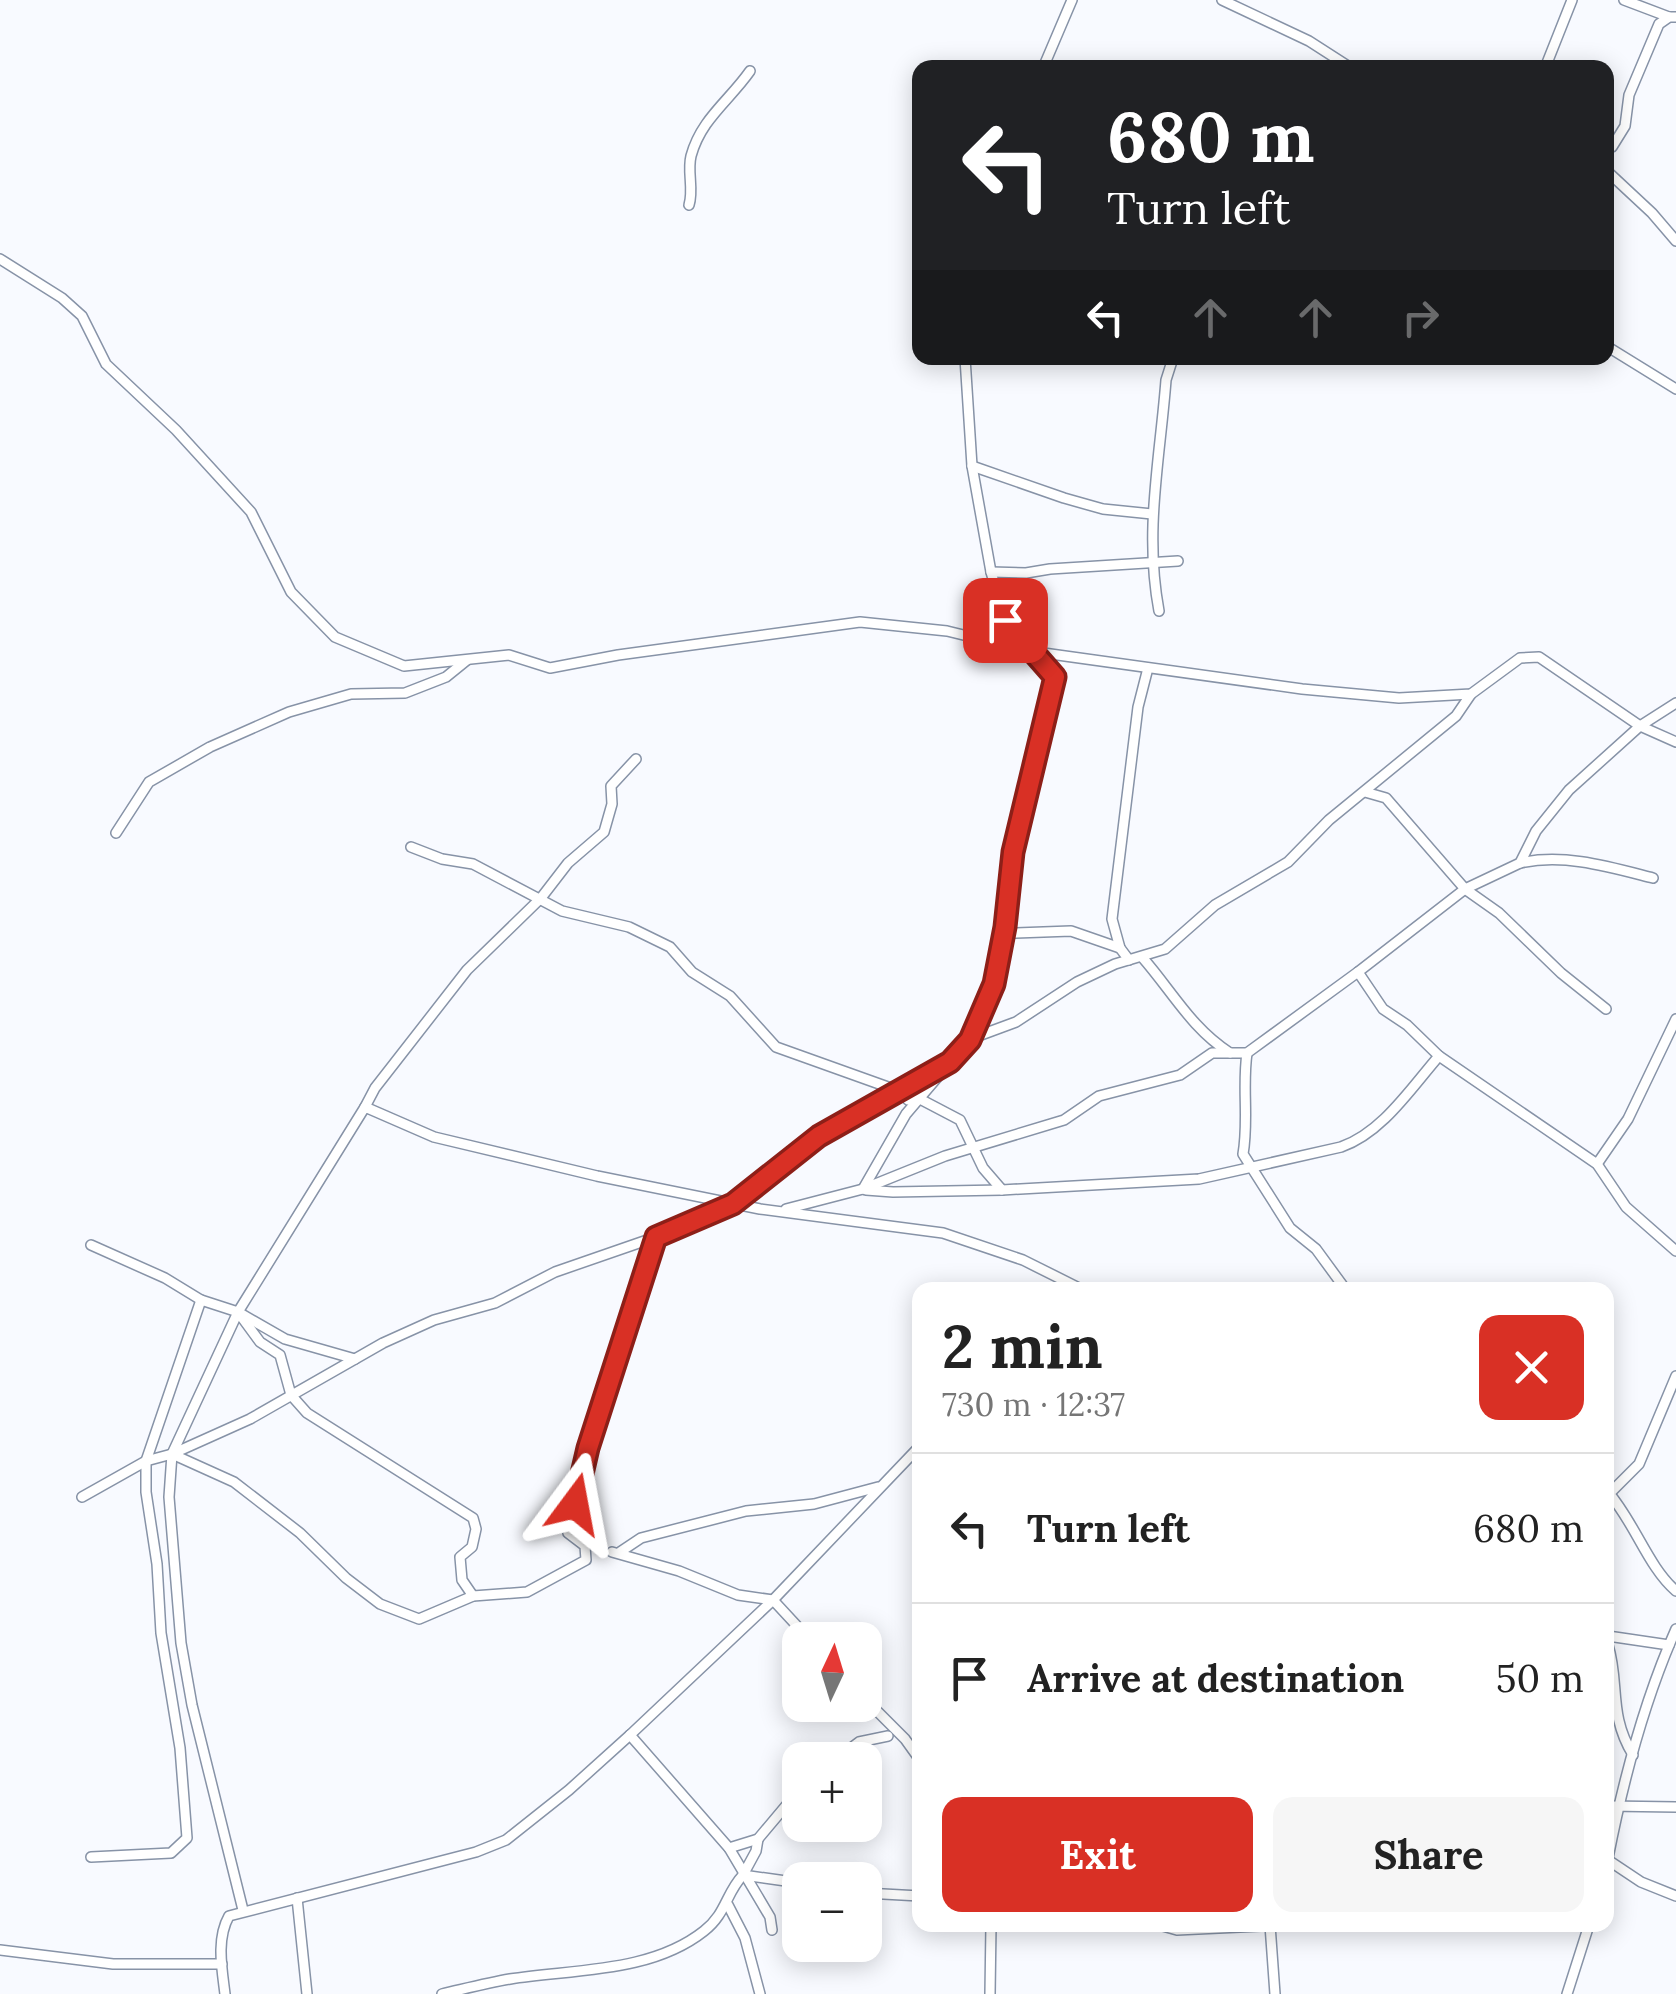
<!DOCTYPE html>
<meta charset="utf-8">
<style>
:root{--surface:#fff;--page:#f6f6f6;--text:#222;--muted:#767676;--line:#e0e0e0;--accent:#d93025}
body{margin:0;font-family:Lora,serif;background:var(--page);color:var(--text);height:100vh;display:flex;flex-direction:column;font-size:38px;white-space:nowrap}
*{box-sizing:border-box;margin:0}
p{font-size:32px;color:var(--muted)}
.icon{flex:none;width:55px;height:55px;fill:none;stroke:currentColor;stroke-width:2;stroke-linecap:round;stroke-linejoin:round}
.map{position:relative;flex:1;overflow:hidden}
.sheet{position:absolute;left:912px;top:1282px;width:702px;height:650px;display:flex;flex-direction:column;background:var(--surface);border-radius:20px;box-shadow:0 5px 25px #0003}
.sheet>*{flex:none}
.guide{position:absolute;left:912px;top:60px;width:702px;height:305px;border-radius:20px;box-shadow:0 5px 25px #0003;background:#202124;color:#fff;overflow:hidden}
.needle{width:65px;rotate:4deg}
.controls{position:absolute;left:782px;top:1622px;display:grid;gap:20px}
.controls a{display:grid;place-items:center;width:100px;height:100px;border-radius:20px;background:var(--surface);box-shadow:0 5px 25px #0003;font-size:50px}
.pin{position:absolute;display:grid;place-items:center;width:85px;height:85px;color:#fff;margin:-42px;border-radius:20px;box-shadow:0 5px 15px #0006}
.me{position:absolute;width:110px;margin:-55px;rotate:13deg;stroke-linejoin:round;filter:drop-shadow(0 0 8px #0008)}
.turn{display:flex;align-items:center;gap:35px;height:210px;padding:0 30px;font-size:45px}
.turn .icon{width:130px;height:130px;stroke-width:2.5}
.turn b{display:block;font-size:70px;line-height:85px}
.lanes{display:flex;align-items:center;height:95px;padding:0 30px;background:#0003;justify-content:center;gap:50px;direction:ltr}
.lanes .off{opacity:.35}
.round{display:grid;place-items:center;flex:none;width:105px;height:105px;border-radius:20px;background:var(--page)}
.summary{display:flex;align-items:center;justify-content:space-between;height:170px;padding:0 30px}
h1{font-size:60px;font-weight:800;line-height:75px}
.primary-button{display:flex;gap:20px;margin-top:auto;padding:20px 30px}
.primary-button a{flex:1;height:115px;border-radius:20px;background:var(--accent);color:#fff;font-size:40px;font-weight:800;line-height:115px;text-align:center}
.primary-button a+a{background:var(--page);color:var(--text)}
ul{padding:0;list-style:none}
li{display:flex;align-items:center;gap:30px;height:150px;padding:0 30px;border-top:2px solid var(--line)}
li div{flex:1}
li b{display:block;font-size:38px}
li em{font-style:normal}
.map>svg:first-child{display:block}
</style>
<div class="map">
<svg width="1676" height="1994" viewBox="0 0 1676 1994">
<rect width="100%" height="100%" fill="#f8faff"/>
<g fill="none" stroke-linecap="round" stroke-linejoin="round">
<!-- minor casing -->
<g stroke="#8793a7" stroke-width="12">
<g id="minor">
<path d="M1222,0L1309,41L1351,68"/>
<path d="M1624,0L1669,17"/>
<path d="M1043,68L1072,0"/>
<path d="M1545,68L1572,0"/>
<path d="M1608,148L1612,147L1625,126L1629,95L1659,24L1669,17H1676"/>
<path d="M1608,172L1652,213L1676,241"/>
<path d="M689,205C694,189 687,172 691,156C701,119 729,101 750,71"/>
<path d="M0,259L62,298L82,316L106,364L176,430L251,512L291,592L335,637L404,666L509,655L550,668L618,655L860,622L947,631L1029,651L1055,677L1013,853L1005,927L994,985L970,1039L906,1114L863,1189"/>
<path d="M1608,347L1676,389"/>
<path d="M965,358L972,466L991,572L1005,620L1029,651L1302,689L1399,698L1471,694L1520,658L1539,657L1640,726L1676,742"/>
<path d="M972,466L1064,498L1103,509L1152,514"/>
<path d="M991,572L1026,573L1050,569L1178,561"/>
<path d="M1159,611C1144,531 1160,459 1166,380L1173,358"/>
<path d="M1365,792L1386,798L1465,889L1499,913L1561,973L1606,1009"/>
<path d="M116,833L149,782L210,747L289,712L351,694L405,693L446,677L467,660"/>
<path d="M411,847L442,859L473,864L562,911L629,927L670,947L692,972L730,996L776,1047L899,1091L908,1100L918,1098L960,1120L983,1168L1002,1190L1199,1179L1341,1147C1382,1133 1411,1088 1439,1056"/>
<path d="M1520,863C1564,853 1610,867 1653,878"/>
<path d="M1005,927L1015,933L1071,931L1120,948"/>
<path d="M1142,957C1172,991 1191,1028 1230,1053"/>
<path d="M1129,960L1120,948L1112,919L1138,707L1148,668"/>
<path d="M1358,972L1383,1009L1407,1025L1439,1056L1597,1164L1626,1207L1676,1251"/>
<path d="M970,1039L1016,1022L1077,982L1115,964L1165,949L1215,905L1288,862L1329,820L1456,716L1471,694"/>
<path d="M1247,1053C1242,1087 1249,1120 1243,1154L1290,1228L1316,1249L1346,1290"/>
<path d="M365,1107L375,1088L467,970L541,898L568,863L604,832L612,804L611,786L636,759"/>
<path d="M1597,1164L1628,1119L1676,1019"/>
<path d="M866,1190L893,1192L1002,1190"/>
<path d="M786,1209L863,1189L945,1156L1064,1120L1099,1096L1180,1075L1212,1053H1247L1358,972L1465,889L1520,863L1536,831L1569,790L1640,726L1676,703"/>
<path d="M91,1245L165,1278L201,1300L238,1312L285,1339L355,1359"/>
<path d="M238,1312L260,1342L280,1355L291,1395L307,1413L473,1518L476,1529L472,1547L460,1557L462,1580L473,1596"/>
<path d="M172,1454L234,1482L300,1533L346,1578L380,1604L419,1619L473,1596L527,1592L586,1560L585,1546L568,1533L588,1448L656,1237"/>
<path d="M1608,1492C1635,1523 1648,1567 1676,1591"/>
<path d="M1608,1495L1639,1464L1676,1376"/>
<path d="M82,1497L146,1461L172,1454L250,1419L383,1343L434,1320L495,1303L555,1272L656,1237L733,1204L819,1136L944,1066"/>
<path d="M612,1552L679,1571L738,1595L773,1600L810,1640"/>
<path d="M620,1552L641,1538L746,1511L814,1504L878,1487"/>
<path d="M1608,1636L1669,1645"/>
<path d="M1608,1645C1620,1684 1608,1714 1633,1755"/>
<path d="M865,1699L905,1739L920,1760"/>
<path d="M630,1735L729,1848L770,1917L772,1930"/>
<path d="M835,1760L859,1742L888,1736"/>
<path d="M1608,1806L1676,1807"/>
<path d="M729,1848L758,1839L800,1789"/>
<path d="M91,1857L171,1853L187,1838L180,1748L161,1633L157,1564L146,1492V1461L201,1300"/>
<path d="M1608,1858C1623,1781 1644,1701 1676,1629"/>
<path d="M1608,1860L1641,1882L1676,1896"/>
<path d="M743,1875L756,1851L758,1839"/>
<path d="M865,1893L920,1896"/>
<path d="M297,1898L307,1994"/>
<path d="M728,1905L745,1938L760,1994"/>
<path d="M243,1910L192,1705L181,1643L169,1497L172,1454L238,1312L365,1107L434,1137L597,1176L760,1209L943,1233L1023,1260L1083,1290"/>
<path d="M1159,1925L1177,1930L1284,1925"/>
<path d="M1270,1925L1275,1994"/>
<path d="M0,1950L113,1964H222"/>
<path d="M225,1994C222,1969 216,1939 229,1916L476,1852L506,1840L569,1790L630,1735L773,1600L920,1446"/>
<path d="M442,1994C464,1989 487,1983 510,1979C574,1969 651,1973 704,1931C726,1914 726,1893 743,1875L800,1883"/>
<path d="M990,1994L991,1925"/>
<path d="M1567,1994L1589,1925"/>
</g>
</g>
<!-- minor -->
<use href="#minor" stroke="#fff" stroke-width="9"/>
</g>
<g fill="none" stroke-linecap="round" stroke-linejoin="round">
<!-- route casing -->
<g stroke="#8d1f18" stroke-width="25">
<path id="route" d="M575,1504L588,1448L656,1237L733,1204L819,1136L950,1062L970,1040L994,984L1005,927L1013,852L1055,677L1005,620"/>
</g>
<!-- route -->
<use href="#route" stroke="#d93025" stroke-width="18"/>
</g>
</svg>
<div class="controls">
<a><svg class="needle" viewBox="-14 -14 28 28"><path d="M0-13l5 13h-10z" fill="#e53935"/><path d="M0 13l5-13h-10z" fill="#767676"/></svg></a>
<a>+</a>
<a>−</a>
</div>
<div class="pin" style="left:1005px;top:620px;background:#d93025"><svg class="icon" aria-label="arrive" viewBox="0 0 24 24"><path d="M6 21V4h12l-3 4 3 4H6"/></svg></div>
<svg class="me" style="left:575px;top:1504px" viewBox="-20 -20 40 40"><path d="M0-17L14 15 0 8-14 15z" fill="#d93025" stroke="#fff" stroke-width="4"/></svg>
<div class="guide">
<div class="turn"><svg class="icon" aria-label="left" viewBox="0 0 24 24"><path d="M17 20v-9H6M10 6l-5 5 5 5"/></svg><div><b>680 m</b>Turn left</div></div>
<div class="lanes"><svg class="icon" aria-label="left" viewBox="0 0 24 24"><path d="M17 20v-9H6M10 6l-5 5 5 5"/></svg><svg class="icon off" aria-label="ahead" viewBox="0 0 24 24"><path d="M12 20V5M6 11l6-6 6 6"/></svg><svg class="icon off" aria-label="ahead" viewBox="0 0 24 24"><path d="M12 20V5M6 11l6-6 6 6"/></svg><svg class="icon off" aria-label="right" viewBox="0 0 24 24"><path d="M7 20v-9h11M14 6l5 5-5 5"/></svg></div>
</div>
<section class="sheet">
<div class="summary"><div><h1>2 min</h1><p>730 m · 12:37</p></div><a class="round" style="background:#d93025;color:#fff"><svg class="icon" aria-label="close" viewBox="0 0 24 24"><path d="M6 6l12 12M18 6L6 18"/></svg></a></div>
<ul>
<li><svg class="icon" aria-label="left" viewBox="0 0 24 24"><path d="M17 20v-9H6M10 6l-5 5 5 5"/></svg><div><b>Turn left</b></div><em>680 m</em></li>
<li><svg class="icon" aria-label="arrive" viewBox="0 0 24 24"><path d="M6 21V4h12l-3 4 3 4H6"/></svg><div><b>Arrive at destination</b></div><em>50 m</em></li>
</ul>
<div class="primary-button"><a>Exit</a><a>Share</a></div>
</section>
</div>
